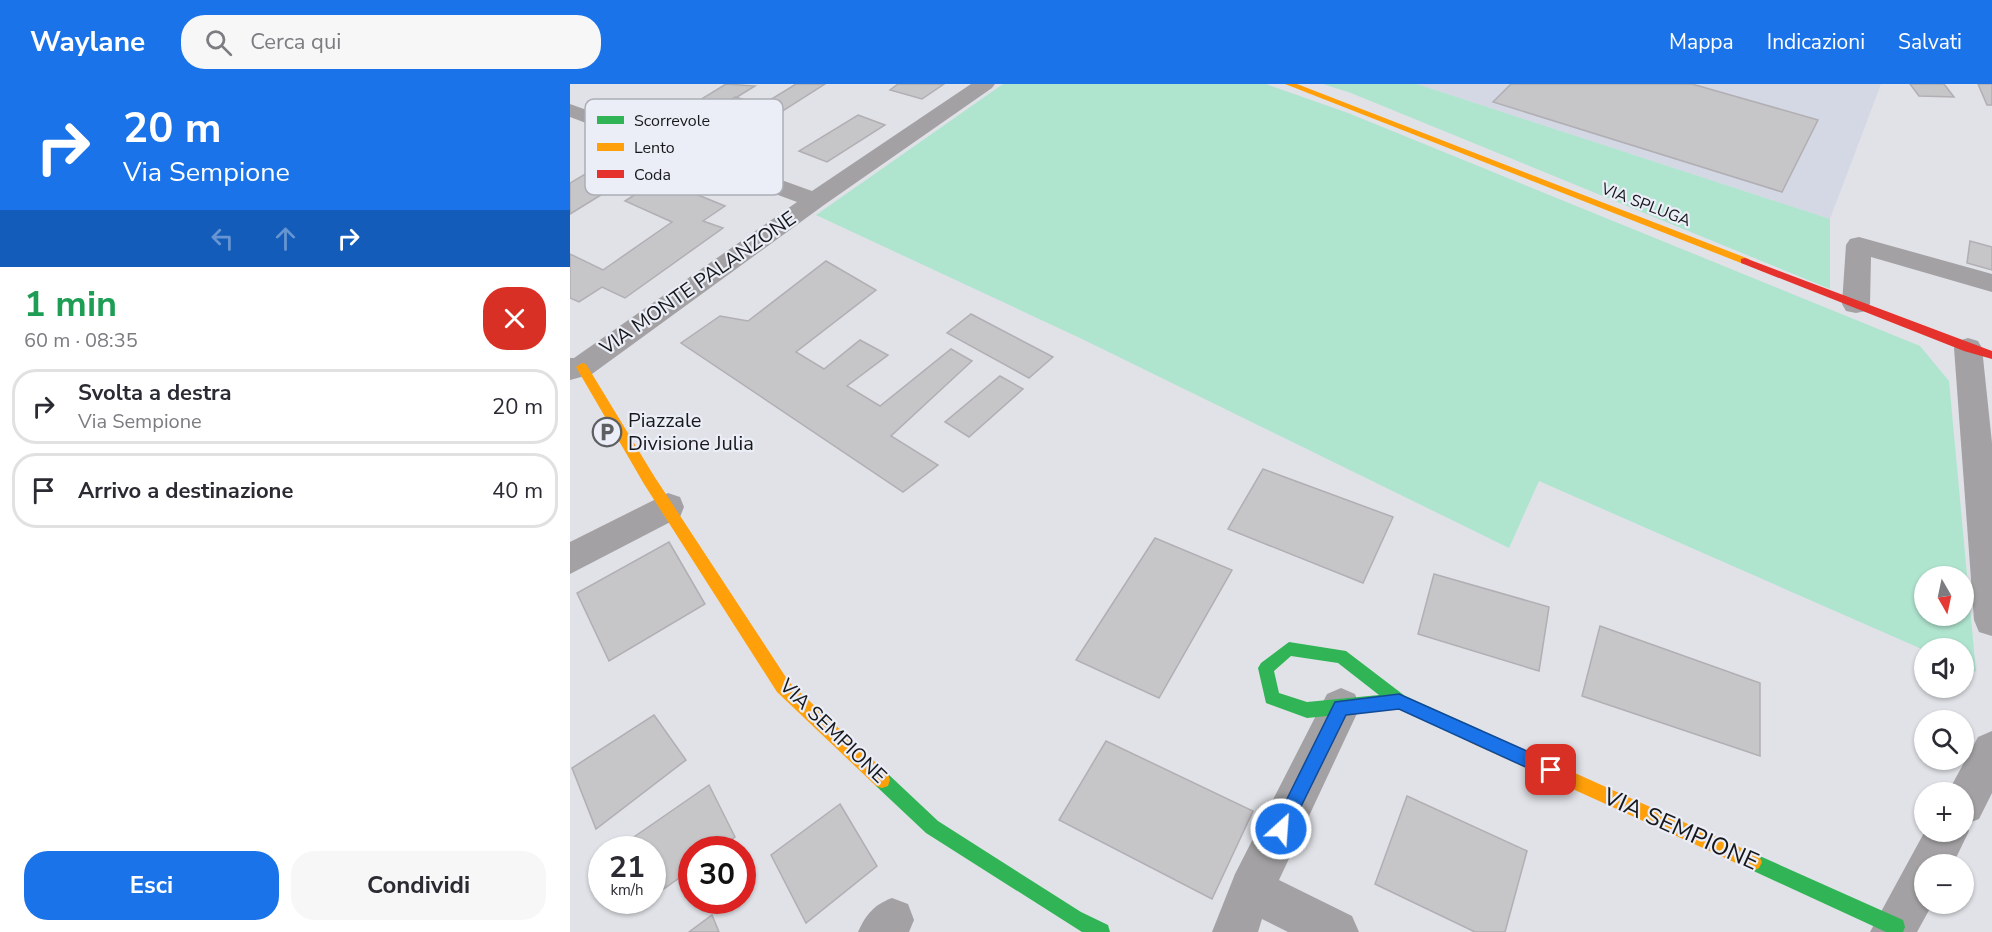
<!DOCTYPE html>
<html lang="it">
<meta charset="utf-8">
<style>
:root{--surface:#fff;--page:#f7f7f7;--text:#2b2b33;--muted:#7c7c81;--line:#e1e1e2;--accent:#1a73e8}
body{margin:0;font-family:"Nunito Sans",sans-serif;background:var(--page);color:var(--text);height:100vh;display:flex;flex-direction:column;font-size:22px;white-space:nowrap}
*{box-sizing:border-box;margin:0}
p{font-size:20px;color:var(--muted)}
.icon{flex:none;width:33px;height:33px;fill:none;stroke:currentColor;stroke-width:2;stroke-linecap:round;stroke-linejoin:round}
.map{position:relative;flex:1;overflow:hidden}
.sheet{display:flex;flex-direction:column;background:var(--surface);width:570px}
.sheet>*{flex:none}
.banner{background:#1a73e8;color:#fff;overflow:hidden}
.needle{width:39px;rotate:171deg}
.fabs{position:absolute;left:1344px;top:482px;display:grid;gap:12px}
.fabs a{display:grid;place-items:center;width:60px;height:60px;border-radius:50%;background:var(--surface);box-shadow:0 2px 4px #0004;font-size:30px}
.speed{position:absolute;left:18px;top:752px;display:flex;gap:12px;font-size:30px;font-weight:700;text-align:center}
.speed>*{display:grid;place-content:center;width:78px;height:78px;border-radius:50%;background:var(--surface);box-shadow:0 2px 4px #0004;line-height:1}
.speed small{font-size:15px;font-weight:400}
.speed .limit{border:9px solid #d22;background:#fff;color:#111}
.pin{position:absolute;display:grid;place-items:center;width:51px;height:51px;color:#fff;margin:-26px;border-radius:12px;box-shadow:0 3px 9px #0006}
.me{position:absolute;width:66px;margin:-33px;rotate:26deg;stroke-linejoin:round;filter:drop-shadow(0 0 4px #0008)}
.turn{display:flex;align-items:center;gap:21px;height:126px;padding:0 24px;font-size:27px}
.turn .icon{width:78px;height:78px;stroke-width:2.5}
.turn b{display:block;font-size:42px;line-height:51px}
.lanes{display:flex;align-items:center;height:57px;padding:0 24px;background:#0003;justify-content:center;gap:30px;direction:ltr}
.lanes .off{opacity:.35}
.round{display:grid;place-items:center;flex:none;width:63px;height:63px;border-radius:24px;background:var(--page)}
.summary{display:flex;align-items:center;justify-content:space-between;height:102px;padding:0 24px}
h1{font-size:36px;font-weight:700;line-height:45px;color:#1e9e55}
.primary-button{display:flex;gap:12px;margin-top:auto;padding:12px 24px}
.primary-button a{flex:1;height:69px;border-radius:24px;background:var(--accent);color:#fff;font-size:24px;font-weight:700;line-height:69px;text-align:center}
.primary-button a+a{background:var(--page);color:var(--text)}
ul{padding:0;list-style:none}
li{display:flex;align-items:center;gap:18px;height:75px;margin:0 12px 9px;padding:0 12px;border:3px solid var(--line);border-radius:24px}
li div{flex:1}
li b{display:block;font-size:22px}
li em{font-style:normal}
header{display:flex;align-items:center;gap:36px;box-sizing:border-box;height:84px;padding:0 30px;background:var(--accent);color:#fff}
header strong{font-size:28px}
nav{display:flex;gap:33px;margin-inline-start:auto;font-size:21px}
.search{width:420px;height:54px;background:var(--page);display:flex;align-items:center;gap:15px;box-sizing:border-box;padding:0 21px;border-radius:24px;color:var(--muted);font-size:22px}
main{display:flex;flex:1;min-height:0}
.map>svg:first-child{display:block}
</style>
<header>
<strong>Waylane</strong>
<div class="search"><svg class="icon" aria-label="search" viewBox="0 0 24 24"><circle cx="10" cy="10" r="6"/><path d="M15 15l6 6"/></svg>Cerca qui</div>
<nav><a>Mappa</a><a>Indicazioni</a><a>Salvati</a></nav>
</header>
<main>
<section class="sheet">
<div class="banner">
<div class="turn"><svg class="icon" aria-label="right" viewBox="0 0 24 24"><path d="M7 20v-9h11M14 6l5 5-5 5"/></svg><div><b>20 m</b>Via Sempione</div></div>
<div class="lanes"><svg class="icon off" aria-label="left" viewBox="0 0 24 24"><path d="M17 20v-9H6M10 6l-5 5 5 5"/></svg><svg class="icon off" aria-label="ahead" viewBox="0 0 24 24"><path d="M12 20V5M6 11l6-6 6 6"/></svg><svg class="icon" aria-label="right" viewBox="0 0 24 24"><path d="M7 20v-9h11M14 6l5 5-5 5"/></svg></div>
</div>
<div class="summary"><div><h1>1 min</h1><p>60 m · 08:35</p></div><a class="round" style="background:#d93025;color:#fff"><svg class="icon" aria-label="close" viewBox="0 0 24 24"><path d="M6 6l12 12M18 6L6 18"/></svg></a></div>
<ul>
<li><svg class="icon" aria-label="right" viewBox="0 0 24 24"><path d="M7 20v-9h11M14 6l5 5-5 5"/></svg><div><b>Svolta a destra</b><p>Via Sempione</p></div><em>20 m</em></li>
<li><svg class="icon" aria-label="arrive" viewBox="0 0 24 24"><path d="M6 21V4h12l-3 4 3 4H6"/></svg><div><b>Arrivo a destinazione</b></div><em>40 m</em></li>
</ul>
<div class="primary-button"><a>Esci</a><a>Condividi</a></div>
</section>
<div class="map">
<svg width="1422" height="848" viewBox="0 0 1422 848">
<rect width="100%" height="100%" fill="#e0e2e7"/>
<!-- built -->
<path fill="#d4d8e4" d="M847,0H1311L1260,135Z"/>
<!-- green -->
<g fill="#afe4cf" fill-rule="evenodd">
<path d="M433,0H696L778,29L1350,262L1379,297L1406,588L1394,583V564L1354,566L969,397L939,464L510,254L246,131ZM1354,492H1394V531H1354Z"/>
<path d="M753,0H847L1260,135V205L781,9Z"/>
</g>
<!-- building -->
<g fill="#c6c5c8" stroke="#b1afb3" stroke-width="1.5">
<path d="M156,0L185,2L128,37L107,30Z"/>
<path d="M226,0H255L172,53L151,46Z"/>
<path d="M328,0H374L352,15L320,6Z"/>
<path d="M941,0H1122L1248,36L1212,108L923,18Z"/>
<path d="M1340,0H1374L1384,13L1349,12Z"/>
<path d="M1408,0H1422V21H1417Z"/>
<path d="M165,13L193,21L181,29L152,21Z"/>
<path d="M288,31L315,41L257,78L229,67Z"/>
<path d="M39,76L70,87L0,130V99Z"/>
<path d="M89,95L155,122L133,137L153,144L55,214L32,203L9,218L0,214V170L33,186L102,138L55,117Z"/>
<path d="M1400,157L1422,163V186L1397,179Z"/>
<path d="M256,177L306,206L226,268L254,285L290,256L318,271L277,302L310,322L381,265L402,277L321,352L368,381L333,408L111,259L150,232L178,237Z"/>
<path d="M401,230L483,273L459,294L377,249Z"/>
<path d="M430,292L453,305L399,353L375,338Z"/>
<path d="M693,385L823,433L793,499L658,445Z"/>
<path d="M585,454L662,486L589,614L506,576Z"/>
<path d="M99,458L135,520L39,577L7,509Z"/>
<path d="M864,490L979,523L969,587L848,550Z"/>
<path d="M1030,542L1190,599V672L1012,612Z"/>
<path d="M84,631L116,676L26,745L2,684Z"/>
<path d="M536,657L683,727L642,815L489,736Z"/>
<path d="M139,701L165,753L149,765H122V785L82,813V765H53L51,762Z"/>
<path d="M837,712L957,767L935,848H905L805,800Z"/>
<path d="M270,720L307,782L236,839L201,771Z"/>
<path d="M142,831L149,848H119Z"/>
</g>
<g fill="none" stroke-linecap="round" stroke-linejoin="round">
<!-- street -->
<g fill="#a3a1a3" fill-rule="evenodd">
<path d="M401,0H425L422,4L254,121L22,290L0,296V274H4L227,118L0,33V20L242,107Z"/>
<path d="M1289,153L1422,190V208L1301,173L1300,220L1296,227L1286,229L1276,227L1272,220L1276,161L1280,155Z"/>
<path d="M1398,254L1408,257L1412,264L1422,359V552L1409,548L1404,536L1384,264L1388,257Z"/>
<path d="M98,409L110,413L114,423L110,433L0,490V458Z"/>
<path d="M771,604L785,610L790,623L709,796L782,832L789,848H718L692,835L688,848H642L665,790L757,610Z"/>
<path d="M1422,647V709L1409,735L1396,740L1399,747L1383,780H1354V819H1363L1347,848H1300L1355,747H1394V708H1378L1408,653Z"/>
<path d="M322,814L338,820L344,836L339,848H288C296,830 304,821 322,814Z"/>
</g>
<!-- fast -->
<g fill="#30b455" fill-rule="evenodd">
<path d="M719,558L776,567L835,612L911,646L913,652L911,658L905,660L828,625L737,634L696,619L688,584L691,579ZM721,572L768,579L809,611L737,618L709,609L704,587Z"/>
<path d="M312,688L318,690L368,737L511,828L538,841L540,848H512L356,749L306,702L304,696L306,690Z"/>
<path d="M1183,769L1333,836L1335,843L1333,848H1316L1177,784L1174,778L1177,772Z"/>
</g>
<!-- slow -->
<g fill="#ff9f0a" fill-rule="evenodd">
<path d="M715,0H727L1179,175L1180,177L1175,180L1171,179Z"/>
<path d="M12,279L16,280L84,392L219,598L318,690L320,696L318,702L312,704L306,702L207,608L74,400L6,283Z"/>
<path d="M905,644L1189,772L1192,778L1189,784L1183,787L1177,784L899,658L897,652L899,646Z"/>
</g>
<!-- jam -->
<path fill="#e5322d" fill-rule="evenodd" d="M1175,174L1422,267V275L1394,267L1171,179V175Z"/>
</g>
<!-- route -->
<path fill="#1a73e8" stroke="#114b97" stroke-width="1.5" d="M829,610L986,680L989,686L986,692L981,694L975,692L829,625L776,631L717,751L711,754L705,751L702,745L705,739L765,618Z"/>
<!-- icons -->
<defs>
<g id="parking-ring" transform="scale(1.5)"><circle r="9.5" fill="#ebeef7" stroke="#5d5f62" stroke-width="1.5"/><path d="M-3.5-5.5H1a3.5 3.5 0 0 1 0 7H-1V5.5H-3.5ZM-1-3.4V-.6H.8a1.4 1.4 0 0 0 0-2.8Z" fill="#5d5f62"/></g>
</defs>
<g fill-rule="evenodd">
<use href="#parking-ring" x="37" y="348"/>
</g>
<g text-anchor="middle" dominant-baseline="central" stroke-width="4.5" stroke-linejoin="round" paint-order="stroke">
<!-- far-street labels -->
<g font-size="16" fill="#17181b" stroke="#ebeef7">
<text transform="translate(1076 121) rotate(21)">VIA SPLUGA</text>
</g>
<!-- street labels -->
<g font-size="20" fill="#17181b" stroke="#ebeef7">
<text transform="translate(128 199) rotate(-35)">VIA MONTE PALANZONE</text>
<text transform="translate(263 647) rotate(44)">VIA SEMPIONE</text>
</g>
<!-- poi labels -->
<g font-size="20" fill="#17181b" stroke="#ebeef7" text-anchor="start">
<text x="58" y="336">Piazzale<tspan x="58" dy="23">Divisione Julia</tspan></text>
</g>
<!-- near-street labels -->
<g font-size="24" fill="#17181b" stroke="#ebeef7">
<text transform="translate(1111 745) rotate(24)">VIA SEMPIONE</text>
</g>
</g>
<!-- legend -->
<rect x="15" y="15" width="198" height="96" rx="9" fill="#ebeef7" stroke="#abaeb5" stroke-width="1.5"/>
<rect x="27" y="32" width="27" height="8" fill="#30b455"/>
<rect x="27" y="59" width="27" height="8" fill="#ff9f0a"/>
<rect x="27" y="86" width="27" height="8" fill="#e5322d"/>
<g font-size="16" fill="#17181b">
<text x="64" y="42">Scorrevole</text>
<text x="64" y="69">Lento</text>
<text x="64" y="96">Coda</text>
</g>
</svg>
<div class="fabs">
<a><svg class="needle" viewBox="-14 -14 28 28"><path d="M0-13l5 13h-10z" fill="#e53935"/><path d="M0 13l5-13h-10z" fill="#7c7c81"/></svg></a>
<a><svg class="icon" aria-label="sound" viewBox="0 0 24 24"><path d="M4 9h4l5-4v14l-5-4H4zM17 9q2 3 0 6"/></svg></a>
<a><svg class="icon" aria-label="search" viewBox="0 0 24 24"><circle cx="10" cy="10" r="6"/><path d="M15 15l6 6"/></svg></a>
<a>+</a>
<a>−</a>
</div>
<div class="speed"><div>21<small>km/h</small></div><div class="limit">30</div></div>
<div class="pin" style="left:981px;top:686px;background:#d93025"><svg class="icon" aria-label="arrive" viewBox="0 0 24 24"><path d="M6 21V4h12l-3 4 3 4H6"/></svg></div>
<svg class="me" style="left:711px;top:745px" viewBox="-20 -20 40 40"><circle r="17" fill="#1a73e8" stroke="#fff" stroke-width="3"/><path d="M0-11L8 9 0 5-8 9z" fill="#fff"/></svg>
</div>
</main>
